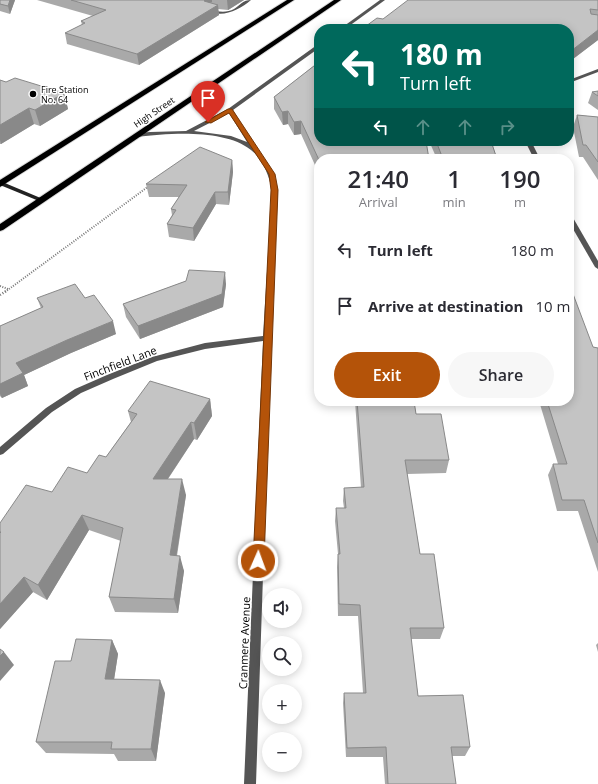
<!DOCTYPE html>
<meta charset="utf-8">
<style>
:root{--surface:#fff;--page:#f7f7f7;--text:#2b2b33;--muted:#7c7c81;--accent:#b45309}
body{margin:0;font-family:"Open Sans",sans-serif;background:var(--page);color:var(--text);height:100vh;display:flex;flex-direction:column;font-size:15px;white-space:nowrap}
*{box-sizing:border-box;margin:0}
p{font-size:13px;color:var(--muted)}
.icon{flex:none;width:22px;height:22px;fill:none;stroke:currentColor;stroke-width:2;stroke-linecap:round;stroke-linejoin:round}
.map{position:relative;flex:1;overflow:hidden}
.side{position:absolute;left:314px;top:154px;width:260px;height:252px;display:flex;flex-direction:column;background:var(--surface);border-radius:16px;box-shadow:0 2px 10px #0003}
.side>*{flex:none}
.top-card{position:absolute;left:314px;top:24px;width:260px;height:122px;border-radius:16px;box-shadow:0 2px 10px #0003;background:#00695c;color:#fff;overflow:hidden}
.fabs{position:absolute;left:262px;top:588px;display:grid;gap:8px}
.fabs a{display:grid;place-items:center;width:40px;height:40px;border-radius:50%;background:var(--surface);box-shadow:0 2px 10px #0003;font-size:20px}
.pin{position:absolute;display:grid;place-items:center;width:34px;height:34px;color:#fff;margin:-41px -17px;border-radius:50% 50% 50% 0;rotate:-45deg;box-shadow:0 0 4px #0007}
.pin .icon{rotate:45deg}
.me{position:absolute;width:44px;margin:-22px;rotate:2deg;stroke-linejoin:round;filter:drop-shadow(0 0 3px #0008)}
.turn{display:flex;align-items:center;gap:14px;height:84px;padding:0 20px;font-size:18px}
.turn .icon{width:52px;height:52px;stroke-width:2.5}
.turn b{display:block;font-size:28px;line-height:34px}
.lanes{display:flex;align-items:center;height:38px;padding:0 20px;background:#0003;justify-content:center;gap:20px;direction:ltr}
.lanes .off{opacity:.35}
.eta{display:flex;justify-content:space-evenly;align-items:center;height:68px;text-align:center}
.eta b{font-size:24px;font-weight:600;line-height:28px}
.primary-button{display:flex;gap:8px;margin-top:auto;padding:8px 20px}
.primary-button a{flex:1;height:46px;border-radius:24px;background:var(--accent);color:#fff;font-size:16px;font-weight:600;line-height:46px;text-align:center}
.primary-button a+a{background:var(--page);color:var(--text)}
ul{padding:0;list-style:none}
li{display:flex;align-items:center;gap:12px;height:56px;padding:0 20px}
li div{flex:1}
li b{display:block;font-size:15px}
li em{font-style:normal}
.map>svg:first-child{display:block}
</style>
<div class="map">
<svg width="598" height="784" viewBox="0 0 598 784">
<rect width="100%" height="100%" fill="#fff"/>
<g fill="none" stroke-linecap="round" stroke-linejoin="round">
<!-- highway casing -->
<g stroke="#dbdbdb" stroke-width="2">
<g id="highway">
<path d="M287,0H294L0,187V180Z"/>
<path d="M334,0H341L3,230L0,231V224Z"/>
</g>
</g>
<!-- path-far1 -->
<g stroke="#777" stroke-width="2" stroke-dasharray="1 1.5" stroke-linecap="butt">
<path d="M0,286L8,289"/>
<path d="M5,292L149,186"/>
</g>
<!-- path -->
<path stroke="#777" stroke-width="2.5" stroke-dasharray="1 2" stroke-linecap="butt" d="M0,295L6,291"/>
<!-- lane -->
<path fill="#555" fill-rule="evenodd" d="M221,0H227L210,8V9C217,12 227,13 234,9C240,5 243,0 251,0C239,10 222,19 206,10L207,6Z"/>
<!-- street -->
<g fill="#555" fill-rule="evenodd">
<path d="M380,0H385L345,29H340Z"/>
<path d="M317,45H319V48L233,110C241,123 248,137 256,148C268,164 274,170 278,190L271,338L256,784H244L263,341L205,349L157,361L113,379L81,393L52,412L3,454L0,455V447L46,408L75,389L107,375L152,357L205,343L263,336L272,190C269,176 263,159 251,150C225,129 170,133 138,137L135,135L138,133L150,132L186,131L228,109ZM229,113L247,142L231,136L194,131Z"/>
<path d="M598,69V72L569,83V80Z"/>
<path d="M525,141H531L540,159H534Z"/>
<path d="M569,214L572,216L598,261V269L595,267L569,222Z"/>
</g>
<!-- secondary -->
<path fill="#222" fill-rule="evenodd" d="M0,181L43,199L44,200L41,202L39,201L0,185Z"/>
<!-- highway -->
<use href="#highway" fill="#000" fill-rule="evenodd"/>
</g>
<!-- wall -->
<g fill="#a9a9a9">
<path d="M0,0H15L10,14L0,11Z"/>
<path d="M37,0H244L228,10L218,9L219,15L139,65L67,44L65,33L82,25L81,21L93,16Z"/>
<path d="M598,0V40L569,62V29L383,19Z"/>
<path d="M319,62V174L301,134L294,135L288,124L283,125L274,109V97Z"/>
<path d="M0,80L6,82L64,93L68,109L40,126L34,124L1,144H0Z"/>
<path d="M598,91V110L588,103L592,92Z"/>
<path d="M577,115L598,117V180L583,157H579L573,127Z"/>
<path d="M429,141H491L497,159H437Z"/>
<path d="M232,160L233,172L229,205L216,204L194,241L169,237L167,224L172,215L171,209L179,197H149L146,184Z"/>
<path d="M186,281L226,284L223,307L140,339L126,317L123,304Z"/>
<path d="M37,298H85L116,334L71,353L24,375L28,386L2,398L0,396V326L41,308Z"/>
<path d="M593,347L598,348V572L578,511H557L548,475L553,464H558L539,401H569Z"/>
<path d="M210,399L212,416L197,440L194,439L168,479L186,495L177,556L184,571L178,613L115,612L109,597L121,541L89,530L47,600L33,592L0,629V523L52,492L87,473L106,457L131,422L128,411Z"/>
<path d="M355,401H414L416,414L449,460L446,473L407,474L420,554L444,628L440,639H411L418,696L470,747L465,756H452L456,784H385L383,757H346L343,703L344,693H363L358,616H338L337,567L338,554L335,521L336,508H344L343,501L344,488H361Z"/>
<path d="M112,640L118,654L114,679L165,693L156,761H118L114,754L46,753L36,742L71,661Z"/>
<path d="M598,643V652L596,645Z"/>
</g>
<!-- shaded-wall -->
<g fill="#898989">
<path d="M10,0H15L10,14L8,6Z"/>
<path d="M205,0H212V2L206,5L205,11Z"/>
<path d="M227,0H244L228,10Z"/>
<path d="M218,5L219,15L139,65L137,54Z"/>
<path d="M598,30V40L569,62V57L571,51Z"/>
<path d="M64,93L68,109L40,126L35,110Z"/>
<path d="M29,108L34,124L1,144L0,140V125Z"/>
<path d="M288,111V124L283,125L282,112Z"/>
<path d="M301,121V134L294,135V122Z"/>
<path d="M232,160L233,172L229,205L228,192Z"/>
<path d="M215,192L216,204L194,241L193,228Z"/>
<path d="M225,272L226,284L223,307L140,339L138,326Z"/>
<path d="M113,321L116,334L71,353L24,375L28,386L2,398L0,394V384L16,363L67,340Z"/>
<path d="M210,399L212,416L197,440L194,423Z"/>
<path d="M191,422L194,439L157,495L153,479Z"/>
<path d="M182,479L186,495L174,571L170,555Z"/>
<path d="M82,515L89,530L47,600L38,585Z"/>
<path d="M180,556L184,571L178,613L174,599Z"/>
<path d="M24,577L33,592L0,629V604Z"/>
<path d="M112,640L118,654L112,693L105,679Z"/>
<path d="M4,652L14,665L0,681V656Z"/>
<path d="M160,680L165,693L156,761L151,749Z"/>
</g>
<!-- building -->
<g fill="#c4c4c4" stroke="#898989">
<path d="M0,0H10L8,6L0,4Z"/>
<path d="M71,0H205L204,1L218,5L137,54L65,33L85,23L81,21L106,10Z"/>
<path d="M408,0H598V10L590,9L591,14L598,15V30L571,51H569V29H362L377,18L383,19Z"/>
<path d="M319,62V141H426L429,159H319V160L301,121L294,122L288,111L282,112L274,97Z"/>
<path d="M15,78L64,93L35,110L29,108L0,125V80L6,82Z"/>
<path d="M598,91V96L592,92Z"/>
<path d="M577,115L598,117V162L586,145H583Z"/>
<path d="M436,141H491L497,159H443Z"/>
<path d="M200,147L232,160L228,192H215L193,228L167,224L176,210L171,209L187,185L146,184Z"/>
<path d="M189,270L225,272L222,294L138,326L123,304L186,281Z"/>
<path d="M75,284L85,298L94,295L113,321L67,340L16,363L23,373L0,384V326L43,307L37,298Z"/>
<path d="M569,286H570L593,347L598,348V543L584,500H562L553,464H567L547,401H569Z"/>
<path d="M150,381L210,399L194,423L191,422L153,479H182L170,555L180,556L174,599L109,597L123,528L82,515L38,585L24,577L0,604V533L1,532H0V523L26,485L52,492L68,467L87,473L99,455L106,457L137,414L128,411Z"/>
<path d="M357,401H414L416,414H441L449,460H405L420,554H434L444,628H410L418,696L463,695L470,747H451L456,784H388L386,747L347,748L344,693H366L360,605L339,604L338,554H340L336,508H346L344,488L364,487Z"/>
<path d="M76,639L112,640L105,679L160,680L151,749H111L112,742H36L55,661H71Z"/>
<path d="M0,649L4,652L0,656Z"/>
</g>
<!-- route -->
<path fill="#b45309" stroke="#753606" d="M228,109H232L275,174L278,190L264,561L262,564L258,566L255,564L253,561L271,190L269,174L229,113L211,123L205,122Z"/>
<!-- markers -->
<circle fill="#000" stroke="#fff" stroke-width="1.5" cx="33" cy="94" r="4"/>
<g text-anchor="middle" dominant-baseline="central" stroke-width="3" stroke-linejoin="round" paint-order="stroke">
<!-- far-poi labels -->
<g font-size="9" fill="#000" stroke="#fff" text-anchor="start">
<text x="41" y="89">Fire Station<tspan x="41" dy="10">No. 64</tspan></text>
</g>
<!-- far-street labels -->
<g font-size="9" fill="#000" stroke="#fff">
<text transform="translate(154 112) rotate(-34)">High Street</text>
</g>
<!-- street labels -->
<g font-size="11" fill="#000" stroke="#fff">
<text transform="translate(120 363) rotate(-21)">Finchfield Lane</text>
<text transform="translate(244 643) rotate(-88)">Cranmere Avenue</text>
</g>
</g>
</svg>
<div class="fabs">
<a><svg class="icon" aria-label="sound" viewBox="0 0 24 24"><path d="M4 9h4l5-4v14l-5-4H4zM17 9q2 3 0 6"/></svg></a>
<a><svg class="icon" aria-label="search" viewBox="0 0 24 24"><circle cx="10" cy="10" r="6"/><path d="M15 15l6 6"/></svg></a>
<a>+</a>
<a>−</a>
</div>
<div class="pin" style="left:208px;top:122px;background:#d93025"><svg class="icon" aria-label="arrive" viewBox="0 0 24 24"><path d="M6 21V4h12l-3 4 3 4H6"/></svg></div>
<svg class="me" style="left:258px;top:561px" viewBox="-20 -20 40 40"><circle r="17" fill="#b45309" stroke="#fff" stroke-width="3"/><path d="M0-11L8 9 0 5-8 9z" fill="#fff"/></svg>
<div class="top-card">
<div class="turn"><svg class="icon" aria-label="left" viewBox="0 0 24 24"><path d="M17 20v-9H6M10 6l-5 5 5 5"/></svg><div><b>180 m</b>Turn left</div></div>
<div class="lanes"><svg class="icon" aria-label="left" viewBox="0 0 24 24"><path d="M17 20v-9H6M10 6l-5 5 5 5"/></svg><svg class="icon off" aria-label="ahead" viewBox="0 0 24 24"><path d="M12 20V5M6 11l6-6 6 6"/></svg><svg class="icon off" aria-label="ahead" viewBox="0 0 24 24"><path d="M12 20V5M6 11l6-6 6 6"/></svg><svg class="icon off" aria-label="right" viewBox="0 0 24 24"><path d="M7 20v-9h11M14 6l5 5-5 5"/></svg></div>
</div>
<section class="side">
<div class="eta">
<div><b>21:40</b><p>Arrival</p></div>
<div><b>1</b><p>min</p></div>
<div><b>190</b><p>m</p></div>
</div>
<ul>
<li><svg class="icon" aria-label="left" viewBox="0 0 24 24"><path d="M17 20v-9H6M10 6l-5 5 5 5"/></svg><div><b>Turn left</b></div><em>180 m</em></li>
<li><svg class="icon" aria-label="arrive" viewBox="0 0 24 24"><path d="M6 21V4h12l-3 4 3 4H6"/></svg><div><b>Arrive at destination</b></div><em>10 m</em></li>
</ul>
<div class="primary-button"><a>Exit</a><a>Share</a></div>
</section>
</div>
